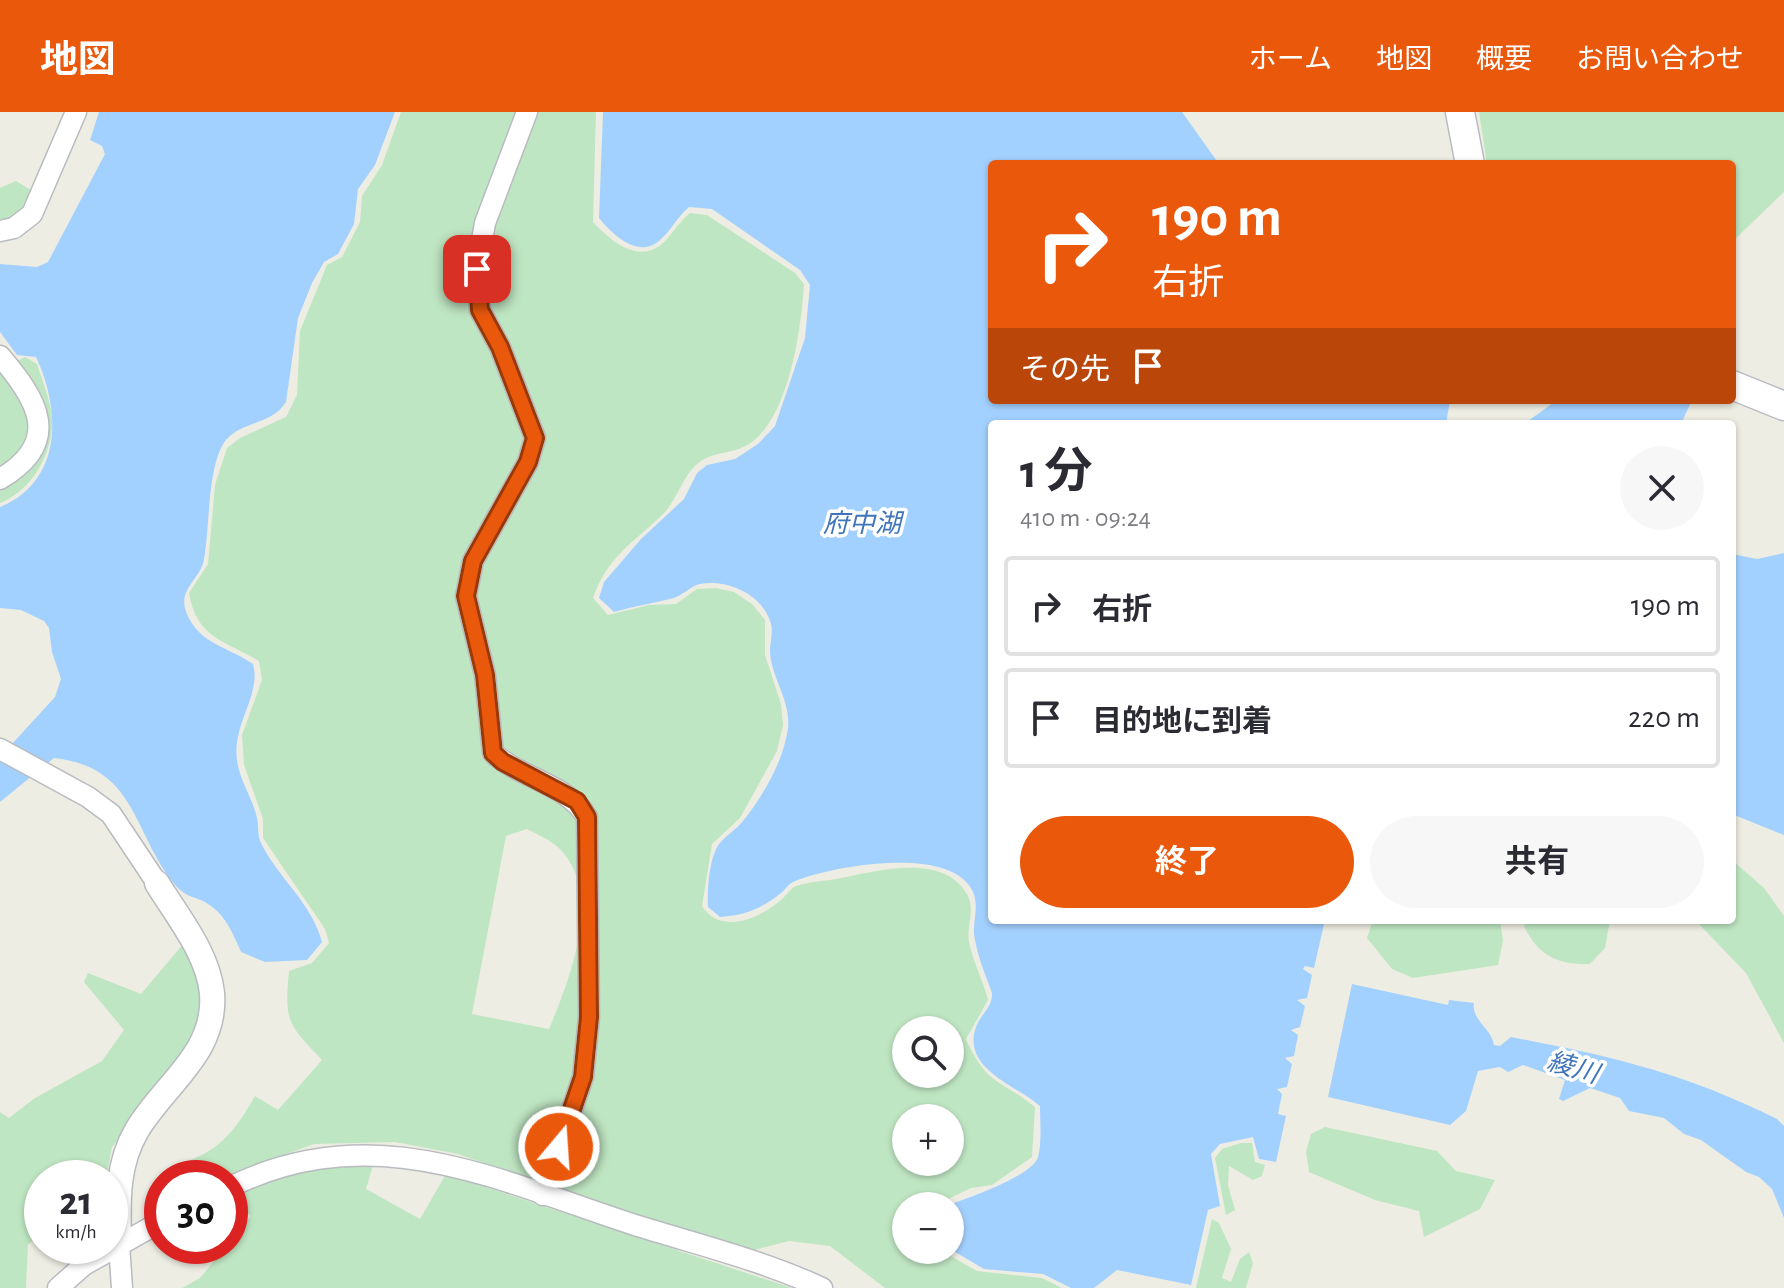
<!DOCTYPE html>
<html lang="ja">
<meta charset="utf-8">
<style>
:root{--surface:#fff;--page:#f7f7f7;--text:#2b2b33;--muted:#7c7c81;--line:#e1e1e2;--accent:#ea580c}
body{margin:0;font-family:"Alegreya Sans","Noto Sans JP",sans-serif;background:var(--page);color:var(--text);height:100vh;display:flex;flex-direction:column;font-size:30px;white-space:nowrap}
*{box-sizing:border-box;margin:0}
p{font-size:26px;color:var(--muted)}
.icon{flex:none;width:44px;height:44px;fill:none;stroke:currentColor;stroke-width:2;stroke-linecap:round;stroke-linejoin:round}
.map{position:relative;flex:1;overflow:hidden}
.side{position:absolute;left:988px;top:308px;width:748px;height:504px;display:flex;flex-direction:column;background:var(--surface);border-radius:8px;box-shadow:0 2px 6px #0004}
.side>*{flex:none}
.top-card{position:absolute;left:988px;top:48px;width:748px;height:244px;border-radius:8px;box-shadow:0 2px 6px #0004;background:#ea580c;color:#fff;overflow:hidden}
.tools{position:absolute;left:892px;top:904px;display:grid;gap:16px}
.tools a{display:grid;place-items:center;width:72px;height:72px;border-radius:50%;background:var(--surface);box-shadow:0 2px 6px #0004;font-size:40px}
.speed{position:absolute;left:24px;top:1048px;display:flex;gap:16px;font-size:40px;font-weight:700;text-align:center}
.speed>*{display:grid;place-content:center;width:104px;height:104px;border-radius:50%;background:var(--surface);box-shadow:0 2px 6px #0004;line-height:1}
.speed small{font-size:20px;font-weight:400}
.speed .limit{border:12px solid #d22;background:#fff;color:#111}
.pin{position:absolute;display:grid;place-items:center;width:68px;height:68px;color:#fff;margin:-34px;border-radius:16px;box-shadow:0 4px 12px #0006}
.me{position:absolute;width:88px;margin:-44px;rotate:18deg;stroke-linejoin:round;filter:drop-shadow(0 0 6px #0008)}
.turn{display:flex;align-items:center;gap:28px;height:168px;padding:0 32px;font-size:36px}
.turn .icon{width:104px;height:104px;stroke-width:2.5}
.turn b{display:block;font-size:56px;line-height:68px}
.then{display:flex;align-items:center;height:76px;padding:0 32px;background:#0003;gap:16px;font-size:30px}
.round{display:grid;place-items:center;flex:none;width:84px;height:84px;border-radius:42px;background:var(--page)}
.summary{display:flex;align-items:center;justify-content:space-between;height:136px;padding:0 32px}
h1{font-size:48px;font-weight:700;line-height:60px}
.action{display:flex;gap:16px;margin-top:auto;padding:16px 32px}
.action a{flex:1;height:92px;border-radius:48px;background:var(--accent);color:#fff;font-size:32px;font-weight:700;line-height:92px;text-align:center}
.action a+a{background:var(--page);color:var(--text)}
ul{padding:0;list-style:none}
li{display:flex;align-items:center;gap:24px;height:100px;margin:0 16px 12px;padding:0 16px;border:4px solid var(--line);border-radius:8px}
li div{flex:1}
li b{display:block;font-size:30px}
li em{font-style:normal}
header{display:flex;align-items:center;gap:48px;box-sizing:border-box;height:112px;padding:0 40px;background:var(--accent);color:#fff}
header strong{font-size:38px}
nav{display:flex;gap:44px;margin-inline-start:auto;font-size:28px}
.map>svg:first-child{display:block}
</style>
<header>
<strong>地図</strong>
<nav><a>ホーム</a><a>地図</a><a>概要</a><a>お問い合わせ</a></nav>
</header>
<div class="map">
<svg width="1784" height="1176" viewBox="0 0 1784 1176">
<rect width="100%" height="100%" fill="#eeede3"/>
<!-- green -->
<g fill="#bfe6c2" fill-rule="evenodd">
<path d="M401,0H596L593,110C610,128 639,154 664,130C673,121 679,110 690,101L707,103L795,161L804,172C801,217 790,301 752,330C736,342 716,339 701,349C683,361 678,388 662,403C633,431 608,444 593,486L608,503L649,493L676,492L697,477L716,476L734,480L752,492L765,508V543L781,592L783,613L777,639L740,706L712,732L702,794C720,823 759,807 781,788C785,785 789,778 794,775C805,770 824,769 836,767C874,760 942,739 967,782C976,798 966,814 969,830C973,850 983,868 988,888L966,927C986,973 1000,967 1035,995L1032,1045L992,1073L971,1076L934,1094H906V1138H940L977,1159L1042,1166L1062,1176H885L830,1134L789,1129L750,1139L555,1076L544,1061L536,1069L458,1042L395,1030L314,1032L220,1066H196L190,1061L188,1049C223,1036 237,1015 255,984L278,998L322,948C288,912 284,910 289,859L312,851L329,831L325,817L263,726V707L244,653L242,623L262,568L259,549C224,528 197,527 189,481L208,452L215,373L227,336L240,326L286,305L297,283L300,219L327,153L342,145L360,110L362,84L382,53ZM527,717C536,722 546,726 554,732C607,774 570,867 549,917L472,902L506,724ZM906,918H950V962H906ZM906,1006H950V1050H906Z"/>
<path d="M1479,0H1784V80L1732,130V52H1487Z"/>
<path d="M16,69L31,78L22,96L0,113V76Z"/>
<path d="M25,245L37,252C42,269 51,289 52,306C54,340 32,379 0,391V374L40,336L12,252Z"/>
<path d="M0,258C29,287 33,303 25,343L0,363Z"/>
<path d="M1732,748L1764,776L1784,804V931L1746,861L1695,808H1732Z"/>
<path d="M1373,808H1500L1503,829L1498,853L1413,866L1392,857L1367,826Z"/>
<path d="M1527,808H1610L1605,836L1590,852C1558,853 1538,844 1524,814Z"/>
<path d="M184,831L200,866L203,897L192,937L112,1035L106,1066H42V1124L28,1132L26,1176H0V1000L9,1006L35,986L102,949L124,918L84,870L88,861L141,882Z"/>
<path d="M1325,1015L1437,1039L1456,1059L1495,1068L1480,1097L1424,1125L1419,1099L1375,1088L1309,1060L1306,1040L1311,1022Z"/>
<path d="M1241,1031H1252L1255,1050L1265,1053L1262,1064L1253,1068L1229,1054L1228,1073L1235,1098L1226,1103L1215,1046L1222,1037Z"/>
<path d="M374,1050L366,1077L420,1107L446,1062L792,1176H182L200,1166L251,1104L230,1089V1081L275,1062Z"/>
<path d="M1212,1107L1219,1111L1231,1137L1222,1166L1231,1170L1240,1147L1249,1140L1253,1151L1246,1176H1196Z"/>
</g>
<!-- water -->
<g fill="#a3d1ff">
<path d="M99,0H395L375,53L358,77L354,112L338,142L324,150L312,171L298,206L286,290C272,313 242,309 226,328C207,352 210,416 204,447C201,468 176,477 187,502C199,532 229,535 253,552C262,585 229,614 238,654C242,672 253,688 257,706C259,715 257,723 261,731C278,766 312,791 322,830L307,848L265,850L241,840C234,824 226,804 211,794C195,782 187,789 171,768C132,715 134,655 54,646L0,690V645L55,585L61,567L52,540L49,516L44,509L21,498L0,496V395C63,369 61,298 36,245L17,243L0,220V152L37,155L48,150L105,42L102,34L90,28Z"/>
<path d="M603,0H1182L1219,52H992V288H1450L1446,312H992V808H1325L1314,856L1305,854L1303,857L1312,863L1307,886L1297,888L1305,894L1300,915L1291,918L1298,923L1294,944L1285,946L1292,952L1287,975L1277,977L1282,982L1278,1002L1286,1004L1276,1050L1259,1047L1253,1025L1220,1032L1211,1042L1220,1094L1208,1098L1191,1173L1117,1158L1094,1176H1071L1043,1162L984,1157L950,1137V1094H945C964,1088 1033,1064 1038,1045C1042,1030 1040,1010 1040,994C1018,974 961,957 976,915C980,903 993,895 992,881C986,864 978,846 975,828C971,813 980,796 973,780C952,732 832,754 795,769C789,771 786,777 781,781C763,796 743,804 720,805L708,795C707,778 709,750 717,735C723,725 736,718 743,709C763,684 784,648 788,616C791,588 771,566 770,539C770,530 774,518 770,509C761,482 727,467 700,472C691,474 683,483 674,486C654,491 634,494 614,500L599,486L604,470L641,427L684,387L697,361L707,353L735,347L758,332L775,314L805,226L810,173L800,158L712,97L689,95C677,105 671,119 659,129C638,147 612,122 599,106Z"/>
<path d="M1557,288H1687L1691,290L1681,312H1524Z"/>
<path d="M1784,441V723L1732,702V442L1757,447Z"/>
<path d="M1352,872L1448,893L1449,888L1474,891C1471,908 1492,917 1494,933L1500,934L1511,925C1611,944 1685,961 1777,1007L1784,1014V1106L1772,1077L1759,1065L1746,1060L1701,1028L1684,1022L1664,1006L1629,999L1620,986L1590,976L1563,989L1559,987L1565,968L1523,953L1508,960L1500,955L1478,959L1466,999L1450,1013L1328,985Z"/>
</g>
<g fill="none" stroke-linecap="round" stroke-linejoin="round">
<!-- minor casing -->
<g stroke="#b8bbc0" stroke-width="23">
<g id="minor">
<path d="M527,0L485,111L477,157L480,198L500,235L535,326L528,350L473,449L466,484L485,563L493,641C522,667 567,672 587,705L589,905L583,965L543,1083"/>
<path d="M0,119L14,116L32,102L76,0"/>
<path d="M0,244C38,288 63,330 0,367"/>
<path d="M0,637L88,685L111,702L157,771"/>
<path d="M230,1075C373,1005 494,1067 632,1112C695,1132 762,1148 822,1176"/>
<path d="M119,1132L122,1176"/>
<path d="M58,1176L84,1153L162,1109"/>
</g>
</g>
<!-- tertiary casing -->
<g stroke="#b8bbc0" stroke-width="27">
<path id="tertiary" d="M119,1132C118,1092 116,1053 137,1018C164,972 217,941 212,881C208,841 177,804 157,771"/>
</g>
<!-- secondary casing -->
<g stroke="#b9bcc2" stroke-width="31">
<g id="secondary">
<path d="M1460,0L1470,52"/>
<path d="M1732,273L1784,294"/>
</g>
</g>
<!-- minor -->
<use href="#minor" stroke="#fff" stroke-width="20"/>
<!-- tertiary -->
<use href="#tertiary" stroke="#fff" stroke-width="24"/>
<!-- secondary -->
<use href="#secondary" stroke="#fff" stroke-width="28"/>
</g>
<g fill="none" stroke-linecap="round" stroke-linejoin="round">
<!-- route casing -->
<g stroke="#983908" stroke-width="20">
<path id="route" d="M477,157L480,198L500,235L535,326L528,350L473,449L466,484L485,563L493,641L503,650L577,689L587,705L589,905L583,965L559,1035"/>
</g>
<!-- route -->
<use href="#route" stroke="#ea580c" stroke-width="14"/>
</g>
<g text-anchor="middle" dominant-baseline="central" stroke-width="7" stroke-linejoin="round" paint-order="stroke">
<!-- water labels -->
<g font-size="26" font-style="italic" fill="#4075bc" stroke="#fff">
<text x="862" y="412">府中湖</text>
<text transform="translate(1573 956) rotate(16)">綾川</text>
</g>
</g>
</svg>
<div class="tools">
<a><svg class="icon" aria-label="search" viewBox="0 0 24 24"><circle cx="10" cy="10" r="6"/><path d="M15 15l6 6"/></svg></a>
<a>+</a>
<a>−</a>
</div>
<div class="speed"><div>21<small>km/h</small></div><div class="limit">30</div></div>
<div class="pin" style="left:477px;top:157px;background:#d93025"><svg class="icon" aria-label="arrive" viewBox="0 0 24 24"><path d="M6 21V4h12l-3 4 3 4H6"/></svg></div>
<svg class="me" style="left:559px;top:1035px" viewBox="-20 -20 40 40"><circle r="17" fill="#ea580c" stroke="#fff" stroke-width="3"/><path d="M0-11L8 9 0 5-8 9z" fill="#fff"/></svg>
<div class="top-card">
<div class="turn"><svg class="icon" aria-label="right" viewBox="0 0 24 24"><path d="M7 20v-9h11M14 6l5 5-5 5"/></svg><div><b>190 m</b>右折</div></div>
<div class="then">その先<svg class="icon" aria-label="arrive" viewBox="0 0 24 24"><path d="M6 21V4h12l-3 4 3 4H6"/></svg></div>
</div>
<section class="side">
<div class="summary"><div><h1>1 分</h1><p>410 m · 09:24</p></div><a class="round"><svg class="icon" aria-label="close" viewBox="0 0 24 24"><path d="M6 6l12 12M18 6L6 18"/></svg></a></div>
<ul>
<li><svg class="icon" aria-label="right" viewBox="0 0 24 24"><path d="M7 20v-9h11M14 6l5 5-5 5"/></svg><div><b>右折</b></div><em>190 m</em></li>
<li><svg class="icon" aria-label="arrive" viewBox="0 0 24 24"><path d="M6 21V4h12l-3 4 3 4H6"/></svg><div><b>目的地に到着</b></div><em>220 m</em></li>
</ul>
<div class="action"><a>終了</a><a>共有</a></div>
</section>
</div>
